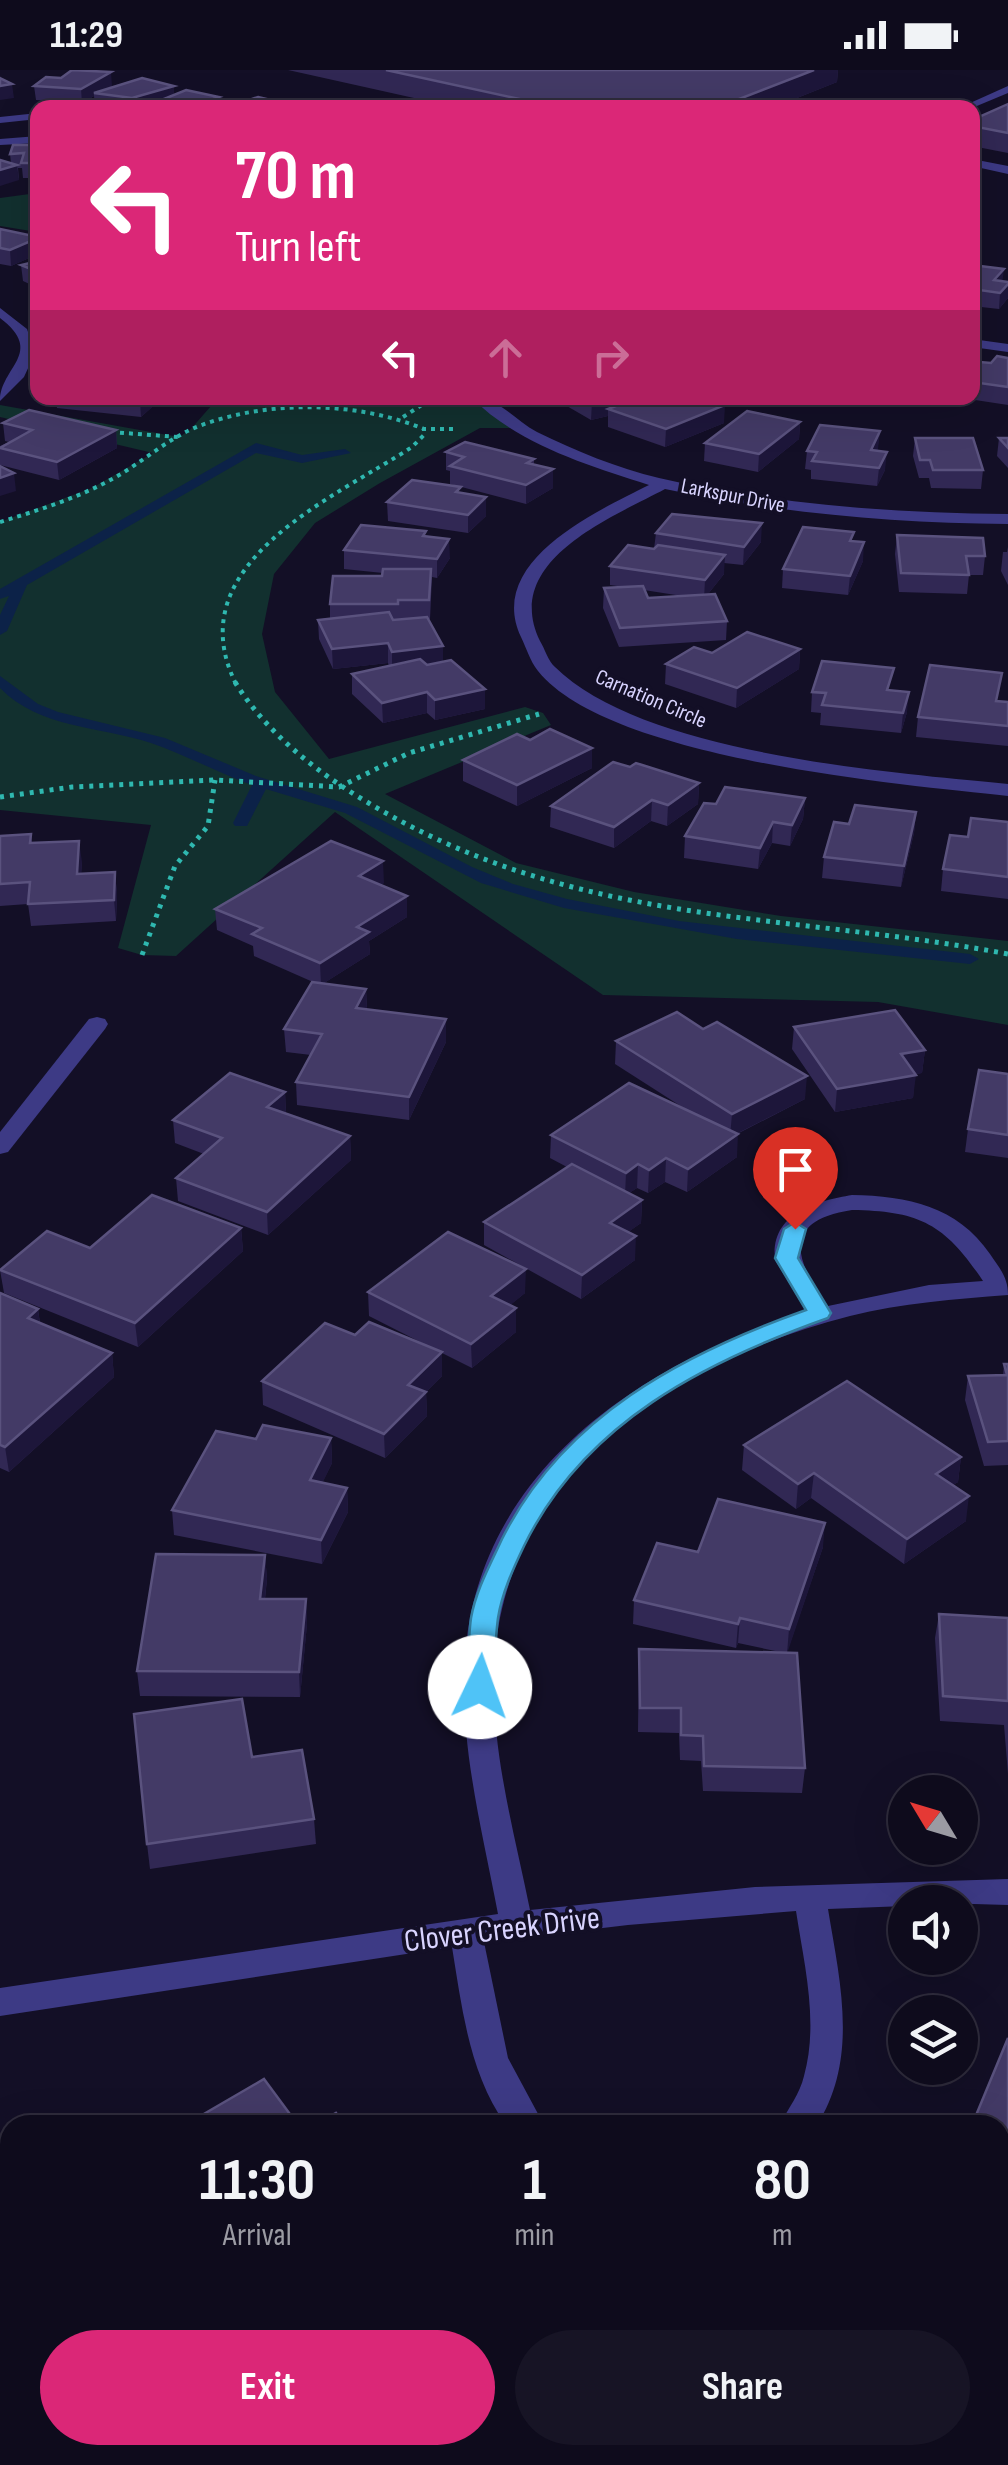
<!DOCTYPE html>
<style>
:root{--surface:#0e0b1c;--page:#171425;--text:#f1f3f6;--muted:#9b9ba3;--line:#2e2b3b;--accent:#db2777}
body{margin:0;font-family:"Sofia Sans Condensed",sans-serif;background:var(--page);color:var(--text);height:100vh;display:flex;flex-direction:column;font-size:38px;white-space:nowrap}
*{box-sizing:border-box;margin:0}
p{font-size:32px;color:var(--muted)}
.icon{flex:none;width:55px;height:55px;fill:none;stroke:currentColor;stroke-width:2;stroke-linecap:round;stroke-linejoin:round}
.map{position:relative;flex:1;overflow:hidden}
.panel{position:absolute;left:0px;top:2045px;width:1010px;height:350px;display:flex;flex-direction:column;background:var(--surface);border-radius:30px 30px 0 0;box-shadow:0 10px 40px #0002,0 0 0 2px var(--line)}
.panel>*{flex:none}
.banner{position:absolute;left:30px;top:30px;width:950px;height:305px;border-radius:20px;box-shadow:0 10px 40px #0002,0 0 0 2px var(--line);background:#db2777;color:#fff;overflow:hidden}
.needle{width:65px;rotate:308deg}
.tools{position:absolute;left:888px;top:1705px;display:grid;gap:20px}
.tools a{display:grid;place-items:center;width:90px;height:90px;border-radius:50%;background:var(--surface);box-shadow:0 10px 40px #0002,0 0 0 2px var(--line);font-size:50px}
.pin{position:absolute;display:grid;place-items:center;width:85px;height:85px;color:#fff;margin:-102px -42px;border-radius:50% 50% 50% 0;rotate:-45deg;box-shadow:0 0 10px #0007}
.pin .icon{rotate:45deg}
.me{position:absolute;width:110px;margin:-55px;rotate:3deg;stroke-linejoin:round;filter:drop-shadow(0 0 8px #0008)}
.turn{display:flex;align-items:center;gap:35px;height:210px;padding:0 40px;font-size:45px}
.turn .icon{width:130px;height:130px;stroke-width:2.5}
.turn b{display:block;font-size:70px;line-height:85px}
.lanes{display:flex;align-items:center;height:95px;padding:0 40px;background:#0003;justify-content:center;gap:50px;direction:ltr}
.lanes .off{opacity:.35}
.eta{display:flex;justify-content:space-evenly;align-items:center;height:170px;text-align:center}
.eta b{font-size:60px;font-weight:700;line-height:70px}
.primary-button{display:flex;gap:20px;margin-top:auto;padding:20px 40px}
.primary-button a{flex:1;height:115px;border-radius:60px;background:var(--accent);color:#fff;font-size:40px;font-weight:700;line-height:115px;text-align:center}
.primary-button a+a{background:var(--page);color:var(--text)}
.status{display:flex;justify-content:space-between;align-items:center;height:70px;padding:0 50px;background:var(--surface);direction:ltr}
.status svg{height:28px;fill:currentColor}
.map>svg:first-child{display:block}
</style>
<div class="status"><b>11:29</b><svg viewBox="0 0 49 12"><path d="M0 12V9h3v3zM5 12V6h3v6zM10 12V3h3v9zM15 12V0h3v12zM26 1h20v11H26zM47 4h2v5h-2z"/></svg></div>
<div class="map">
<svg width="1008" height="2395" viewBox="0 0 1008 2395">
<rect width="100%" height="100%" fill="#130f26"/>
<!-- green -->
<g fill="#12302f">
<path d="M37,123V162L0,156V128Z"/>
<path d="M218,328H479L520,358H480L380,413L315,453L274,504L262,564L275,622L329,689L525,637L543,643L551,655L385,724L516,793L634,822L781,846L1008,871V955L878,932L603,925L335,742L176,886L142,885L118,878L151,755L0,740V452L92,418L153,383L0,347V335L179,367L190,360Z"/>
</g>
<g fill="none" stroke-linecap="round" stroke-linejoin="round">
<!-- stream -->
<g fill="#0c2248" fill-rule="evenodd">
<path d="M256,373L302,385L345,379L351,383L302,393L256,383L27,515L7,561L0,565V545L9,526L0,529V519Z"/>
<path d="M0,606L38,634L58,642L165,668L256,706L357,737L472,797L513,814L567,829L679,851L970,884L979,889L970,894L737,869L564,838L481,813L345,743L266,719L247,756H235L233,753L252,715C218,703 186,685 151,673C100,656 40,659 0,618Z"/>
</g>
<!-- path-far1 -->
<g stroke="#2fb8b0" stroke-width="4" stroke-dasharray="4 5" stroke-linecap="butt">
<path d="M403,347L428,331"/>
<path d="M111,362L178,367"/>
<path d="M0,452C39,440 78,428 114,408C143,392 168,368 199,356C268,330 356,331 424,359"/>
<path d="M236,614C176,494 334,428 412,377L424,365V359H454"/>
</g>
<!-- path -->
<g stroke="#2fb8b0" stroke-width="5" stroke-dasharray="4 6" stroke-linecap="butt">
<path d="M235,612C265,661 314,700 362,729C573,858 778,841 1008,884"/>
<path d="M0,727L72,717L215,710L339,717L409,683L539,644"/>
<path d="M142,885L175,796L208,756L215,710"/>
</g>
<!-- service -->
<g fill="#3d3a85" fill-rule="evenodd">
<path d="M1008,16V23L972,38H959Z"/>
<path d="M972,89L1008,96V104L972,96Z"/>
</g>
<!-- minor -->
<g fill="#3d3a85" fill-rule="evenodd">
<path d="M38,43V49L0,53V47Z"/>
<path d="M38,66V73L0,75V69Z"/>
<path d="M0,238L27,259L35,283L24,307L0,331C0,297 46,283 0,248Z"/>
<path d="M972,269L1008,274V282L972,277Z"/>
<path d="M472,328C498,326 514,350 537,362C576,381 617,398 659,408C773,434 890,443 1008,444V454C892,453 779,443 665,419C611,448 501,491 540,571C545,579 548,591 555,597C643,684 887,702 1008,714V726C897,714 609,689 538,601C530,591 526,577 521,567C485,491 598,441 649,415C587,395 519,375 472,328Z"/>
<path d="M97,947L105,949L108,954L105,959L8,1082L0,1084V1062L89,949Z"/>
<path d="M852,1125C908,1126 957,1136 990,1184C1000,1199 1008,1207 1008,1225C955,1229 902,1233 850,1246C683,1288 510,1398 495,1584C488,1670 513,1756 530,1840L755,1817L1008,1809V1835L905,1832V1836L828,1839C840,1912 859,1988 817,2055H780C788,2038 800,2024 804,2006C819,1952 804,1894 796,1841L628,1855L484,1872L508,1988L544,2055H506C469,2003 462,1938 452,1877L0,1946V1918L498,1844C482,1759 459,1674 465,1587C478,1400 643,1292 807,1242L775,1190C770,1143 816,1131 852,1125ZM852,1140C920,1141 945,1154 983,1211L929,1215L828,1236C795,1191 780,1151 852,1140Z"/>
</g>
</g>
<!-- wall -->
<g fill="#312854" fill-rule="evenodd">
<path d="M288,0H838L837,12L772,38H459Z"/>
<path d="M34,16H112L108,19L174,16V25L219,27V35L292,38L95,37L94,26L82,33L36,30Z"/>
<path d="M1008,34V83L972,76V50Z"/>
<path d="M38,75V108H23L22,98H18L19,110L11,93L10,84Z"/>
<path d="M0,159L38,167V218L23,211L21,195L30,193L29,188L11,196L0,194Z"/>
<path d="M972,195L1003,211L1008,212V228L999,239L972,236Z"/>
<path d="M972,281H977L975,296L1008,288V335L962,328H972Z"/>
<path d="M56,328H162L141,347L57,338Z"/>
<path d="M553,328H656L640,331L724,353L665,377L608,357V346L591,350Z"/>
<path d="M800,352L799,369L758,402L704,391L705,373Z"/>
<path d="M3,353L116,360L117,378L59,410L0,395V376L9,372L5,371Z"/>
<path d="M880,361L877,381L885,400L877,416L811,409V400L805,399L807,381Z"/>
<path d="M915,368L983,400L981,419L931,418L929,408H919L913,386Z"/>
<path d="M999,368H1008V398L997,386Z"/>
<path d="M446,382L534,389V394L553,418L526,434L450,414V401L446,400Z"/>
<path d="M461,423L486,427V446L468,463L388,451L387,432Z"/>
<path d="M656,463L761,472L743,495L724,493V504L708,524L727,551L726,570L619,577L603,538L604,518L624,517L610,515V496L654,479ZM644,520L682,526L648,528Z"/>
<path d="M897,465L985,486L983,505H969L967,524L899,522L895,484Z"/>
<path d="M426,467L450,488L437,508L432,507L430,549H428L443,591L485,639L435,650L427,643L383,653L352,624V604L389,596L388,593L333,599L319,569L318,550L330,548V534L382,506L383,503L344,499V480Z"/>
<path d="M853,471L863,491L848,525L782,518L783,499Z"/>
<path d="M1008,477V515L1001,501L1003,482H1007Z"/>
<path d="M800,579L799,599L736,638L665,614L666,594Z"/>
<path d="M891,620L907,642L901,663L820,655L821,643L811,642L812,622Z"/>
<path d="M1008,632V676L916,667L918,647Z"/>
<path d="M463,690L592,698L517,736L463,711Z"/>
<path d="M630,697L699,713L698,734L667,756L651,751L614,778L550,757L551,736Z"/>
<path d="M805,728L803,749L790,776L772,773L758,799L684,788L685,766L716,734Z"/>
<path d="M916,742L914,763L901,817L822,808L824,787L849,754Z"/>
<path d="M1008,752V829L941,821L943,799L968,767Z"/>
<path d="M31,764L32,773L82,792L81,804L115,802L117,824L116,851L31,856L28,834L0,836V766Z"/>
<path d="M384,813L380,815L407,826V847L369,871L370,884L324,913L366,919L367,939L446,949V972L409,1050L297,1035L296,1012L311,985L286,982L284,959L313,912L254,886L253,876L217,860L215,839Z"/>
<path d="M794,957L925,980L922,1003L915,1004L913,1028L835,1042L792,979Z"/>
<path d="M616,971L805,1029L737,1064V1087L687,1122L665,1112L648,1123L637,1118L629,1123L642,1130L641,1153L628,1162L635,1190L581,1229L484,1175V1152L567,1097L550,1088L551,1065L690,1042L615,994Z"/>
<path d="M1008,1004V1088L965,1082L968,1059Z"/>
<path d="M285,1022L286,1044L350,1066L351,1090L268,1165L178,1131L176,1108L204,1084L175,1073L173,1050Z"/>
<path d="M241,1158L243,1181L138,1277L4,1223L0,1200L90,1178Z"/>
<path d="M368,1222L525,1223L510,1235L516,1238V1262L472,1298L442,1283V1306L426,1322L427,1346L385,1388L263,1335L262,1311L355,1265L430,1277L369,1246Z"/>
<path d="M0,1223L38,1239L40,1253L112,1283L114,1307L9,1402L0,1398Z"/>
<path d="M1004,1294H1008V1395L984,1396L965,1330L968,1306L1003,1305Z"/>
<path d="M331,1368L332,1393L322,1413L347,1418L348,1442L322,1494L174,1465L172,1440L256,1369Z"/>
<path d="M744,1375L961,1387L958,1412L953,1415L966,1451L904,1494L811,1428L796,1439L742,1400Z"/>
<path d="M823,1477L787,1582L805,1698L802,1723L703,1721L701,1691L680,1690L679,1663L638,1662L639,1579L780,1582L738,1573L736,1578L633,1554L634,1530L698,1482Z"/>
<path d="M265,1485L267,1509L265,1529H306L307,1554L300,1627L140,1626L137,1601Z"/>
<path d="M939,1544L1008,1548V1704L1004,1655L940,1651L935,1568Z"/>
<path d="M252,1687L314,1749L316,1774L150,1799L147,1774Z"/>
<path d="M1008,1968V2116L1000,2112V2055Z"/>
<path d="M251,2385H450L446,2395H273L251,2386Z"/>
<path d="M583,2385H789L792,2395H585Z"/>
<path d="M953,2385H1000L1008,2395H965Z"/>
</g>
<!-- shaded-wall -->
<g fill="#1d163a">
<path d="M814,0H838L837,12L772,38H716Z"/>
<path d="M111,2L112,16L99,24L94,23V26L82,33L81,19Z"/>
<path d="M12,14L14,28L0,30V16Z"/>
<path d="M174,16V30L149,35V38H132V28Z"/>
<path d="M219,27V38H187Z"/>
<path d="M17,95L19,110L0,116V100Z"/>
<path d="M38,168V185L29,182V188L11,196L10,180Z"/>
<path d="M1004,199L1002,215L994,210Z"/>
<path d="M1008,214V228L999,239L1000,223Z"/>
<path d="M977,281L975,298L972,301V286Z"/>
<path d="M142,328H162L141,347L140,330Z"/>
<path d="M613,328H656L608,339V346L591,350L592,332Z"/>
<path d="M725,335L724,353L665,377L666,359Z"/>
<path d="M800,352L799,369L758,402L759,384Z"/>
<path d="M116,360L117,378L59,410L57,392Z"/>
<path d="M880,361L878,379L869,398L871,380Z"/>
<path d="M887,382L885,400L877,416L879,398Z"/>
<path d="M553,399V418L526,434V415Z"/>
<path d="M14,403L16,421L0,426V408Z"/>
<path d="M486,427V446L468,463V445Z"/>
<path d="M762,453L761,472L743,495L744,477Z"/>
<path d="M449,469L450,488L437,508V489Z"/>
<path d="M864,472L863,491L848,525L850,506Z"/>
<path d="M725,485L724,504L704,529L705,510Z"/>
<path d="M388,573V593L333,599L332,579Z"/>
<path d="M443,576V596L392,602V582Z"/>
<path d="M800,579L799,599L736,638L737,618Z"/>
<path d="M485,619V639L435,650V630Z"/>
<path d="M427,622V643L383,653L382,633Z"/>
<path d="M909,622L907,642L901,663L903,643Z"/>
<path d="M592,678V698L517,736V715Z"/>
<path d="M699,713L698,734L667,756L668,735Z"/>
<path d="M805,728L803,749L790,776L792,755Z"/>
<path d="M652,730L651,751L614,778V757Z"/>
<path d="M916,742L914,763L901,817L904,796Z"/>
<path d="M773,752L772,773L758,799L760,778Z"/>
<path d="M79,771L82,792L80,825L77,804Z"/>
<path d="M383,791L384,813L360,828L359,806Z"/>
<path d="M115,802L117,824L116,851L114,830Z"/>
<path d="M407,826V847L369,871L370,884L321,915L320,893L357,857Z"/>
<path d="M366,919L367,941L356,938Z"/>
<path d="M446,949V972L409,1050V1027Z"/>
<path d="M925,980L922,1003L898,1007L901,984Z"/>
<path d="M916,1005L913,1028L835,1042L837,1019Z"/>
<path d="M807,1006L805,1029L730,1067L732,1044Z"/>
<path d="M285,1022L286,1045L267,1037Z"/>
<path d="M738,1064L737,1087L687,1122L688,1099Z"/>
<path d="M350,1066L351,1090L268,1165L267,1142Z"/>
<path d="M666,1088L665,1112L648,1123L649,1100Z"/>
<path d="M638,1094L637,1118L625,1126L626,1103Z"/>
<path d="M642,1130L641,1153L609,1176L610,1153Z"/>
<path d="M241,1158L243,1181L138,1277L135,1253Z"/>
<path d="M636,1166L635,1190L581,1229L582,1205Z"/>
<path d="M526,1199L525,1223L492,1250L491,1226Z"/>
<path d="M516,1238V1262L472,1298L471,1274Z"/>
<path d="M38,1239L41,1263L28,1248Z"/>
<path d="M442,1282V1306L409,1339L408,1315Z"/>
<path d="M112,1283L114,1307L9,1402L5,1377Z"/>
<path d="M426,1322L427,1346L385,1388L384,1364Z"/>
<path d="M331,1368L332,1393L312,1435L310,1410Z"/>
<path d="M961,1387L958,1412L933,1428L936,1404Z"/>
<path d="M814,1403L811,1428L796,1439L798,1414Z"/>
<path d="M347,1418L348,1442L322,1494L321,1470Z"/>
<path d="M969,1426L966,1451L904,1494L907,1469Z"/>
<path d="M825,1453L823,1477L787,1584L789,1559Z"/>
<path d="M265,1485L267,1509L262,1553L260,1529Z"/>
<path d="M306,1529L307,1554L300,1627L299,1602Z"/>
<path d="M740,1548L738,1573L736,1578L738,1554Z"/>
<path d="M439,2385H450L446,2395H435Z"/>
</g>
<!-- building -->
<g fill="#433a66" stroke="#5a527e" stroke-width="2.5">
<path d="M72,0L111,2L81,19L34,16L46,7L61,8Z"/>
<path d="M386,0H814L716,38H561Z"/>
<path d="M0,8L12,14L0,16Z"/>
<path d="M142,8L174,16L132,28L94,23Z"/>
<path d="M186,20L219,27L187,38H161L149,35Z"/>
<path d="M258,27L292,35L284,38H211L223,34L232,36Z"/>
<path d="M1008,34V63L972,56V50Z"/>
<path d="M13,75H38V93H21L24,83L10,84Z"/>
<path d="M0,90L17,95L0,100Z"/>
<path d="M0,159L38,167V168L10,180L0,178Z"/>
<path d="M38,191V202L21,195Z"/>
<path d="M972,195L1004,199L994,210L1008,212V214L1000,223L972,219Z"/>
<path d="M997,286L1008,288V317L972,312V300L980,292L991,293Z"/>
<path d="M116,328H142L140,330Z"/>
<path d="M583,328H613L592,332Z"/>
<path d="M663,328H701L725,335L666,359L608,339L634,329L647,334Z"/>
<path d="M29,340L116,360L57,392L0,378L32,360L3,353Z"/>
<path d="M747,341L800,352L759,384L705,373Z"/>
<path d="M820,355L880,361L871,380L887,382L879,398L812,391L817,382L807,381Z"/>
<path d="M915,368H973L983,400H933L930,390H920Z"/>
<path d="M999,368H1008V378Z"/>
<path d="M465,372L534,389L527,393L553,399L526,415L450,396L464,387L446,382Z"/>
<path d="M0,396L14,403L0,408Z"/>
<path d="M412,410L461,417L456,422L486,427L468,445L387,432Z"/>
<path d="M672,444L762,453L744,477L656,463Z"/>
<path d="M361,455L426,461L423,466L449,469L437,489L344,480Z"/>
<path d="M803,457L854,462L850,471L864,472L850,506L783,499Z"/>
<path d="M897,465L983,468L985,486H966L969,505L901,503Z"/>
<path d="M628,475L654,479L658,475L725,485L705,510L610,496Z"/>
<path d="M383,499H431L429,530H398V534H330L333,506H382Z"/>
<path d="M643,516L648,528L715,524L727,551L620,558L604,518Z"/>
<path d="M389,542L393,550L427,547L443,576L392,582L388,573L332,579L318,550Z"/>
<path d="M747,562L800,579L737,618L666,594L694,577L712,583Z"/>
<path d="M420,589L427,595L451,590L485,619L435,630L427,622L382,633L352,604Z"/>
<path d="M822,591L894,598L887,620L909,622L903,643L822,635L826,623L812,622Z"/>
<path d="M930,595L1002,603L996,631L1008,632V656L918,647Z"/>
<path d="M550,659L592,678L517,715L463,690L517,664L530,670Z"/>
<path d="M613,692L630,697L636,693L699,713L668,735L652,730L614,757L551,736Z"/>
<path d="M725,717L805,728L792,755L773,752L760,778L685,766L704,733L716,734Z"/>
<path d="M855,735L916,742L904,796L824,787L834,752L849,754Z"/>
<path d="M971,748L1008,752V807L943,799L950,765L968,767Z"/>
<path d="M31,764L30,773L79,771L77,804L115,802L114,830L28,834L30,812L0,814V766Z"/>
<path d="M331,771L383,791L359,806L407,826L357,857L369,862L320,893L252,864L262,858L215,839Z"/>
<path d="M312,912L366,919L356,938L446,949L409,1027L296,1012L322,964L284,959Z"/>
<path d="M895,940L925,980L901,984L916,1005L837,1019L794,957Z"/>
<path d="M677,942L703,959L717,952L807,1006L732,1044L616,971Z"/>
<path d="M979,1000L1008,1004V1065L968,1059Z"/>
<path d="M230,1003L285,1022L267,1037L350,1066L267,1142L176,1108L222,1068L173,1050Z"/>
<path d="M629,1013L738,1064L688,1099L666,1088L649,1100L638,1094L626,1103L551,1065Z"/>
<path d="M572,1094L642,1130L610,1153L636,1166L582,1205L484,1152Z"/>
<path d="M152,1125L241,1158L135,1253L0,1200L47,1161L90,1178Z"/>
<path d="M448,1162L526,1199L491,1226L516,1238L471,1274L368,1222Z"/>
<path d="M0,1223L38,1239L28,1248L112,1283L5,1377L0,1375Z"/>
<path d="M369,1252L442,1282L408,1315L426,1322L384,1364L262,1311L325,1253L355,1265Z"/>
<path d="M1004,1294H1008V1371L988,1372L968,1306L1007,1305Z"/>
<path d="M847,1311L961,1387L936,1404L969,1426L907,1469L814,1403L798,1414L744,1375Z"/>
<path d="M263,1355L331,1368L310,1410L347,1418L321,1470L172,1440L216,1361L256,1369Z"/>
<path d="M718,1429L825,1453L789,1559L740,1548L738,1554L634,1530L657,1473L698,1482Z"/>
<path d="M156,1484L265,1485L260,1529H306L299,1602L137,1601Z"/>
<path d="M939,1544L1008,1548V1631L943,1626Z"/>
<path d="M639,1579L797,1583L805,1698L704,1696L703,1666L681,1665V1638H640Z"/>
<path d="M242,1629L252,1687L302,1680L314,1749L147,1774L134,1644Z"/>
<path d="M1008,1968V2089L1000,2085V2055H972Z"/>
<path d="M264,2009L298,2055H185Z"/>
<path d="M336,2043L345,2055H315Z"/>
<path d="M1000,2135L1008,2141V2395H999L987,2385H1000Z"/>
<path d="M308,2385H439L435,2395H334Z"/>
<path d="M588,2385H789L792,2395H590Z"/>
</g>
<!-- route -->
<path fill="#4fc3f7" stroke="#337fa1" stroke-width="2.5" d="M795,1152L806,1159L798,1188L831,1243L828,1248C704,1292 584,1353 524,1476C513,1499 502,1523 498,1548C495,1570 495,1594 494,1617L490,1624H471L467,1617C468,1594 468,1570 471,1548C476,1520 490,1495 502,1469C563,1347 682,1284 806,1240L775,1188L784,1159Z"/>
<g text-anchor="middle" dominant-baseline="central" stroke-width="8" stroke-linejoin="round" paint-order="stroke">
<!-- far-street labels -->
<g font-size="22" fill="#d9d4ff" stroke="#130f26">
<text transform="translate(733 426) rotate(11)">Larkspur Drive</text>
<text transform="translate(651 629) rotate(23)">Carnation Circle</text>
</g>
<!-- near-street labels -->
<g font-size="32" fill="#d9d4ff" stroke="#130f26">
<text transform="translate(502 1860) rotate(-7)">Clover Creek Drive</text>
</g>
</g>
</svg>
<div class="tools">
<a><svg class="needle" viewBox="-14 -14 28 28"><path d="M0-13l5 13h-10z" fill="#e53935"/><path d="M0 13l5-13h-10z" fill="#9b9ba3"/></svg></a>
<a><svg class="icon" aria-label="sound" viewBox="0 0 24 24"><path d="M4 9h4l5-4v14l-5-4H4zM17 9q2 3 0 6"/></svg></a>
<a><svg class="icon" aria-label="layers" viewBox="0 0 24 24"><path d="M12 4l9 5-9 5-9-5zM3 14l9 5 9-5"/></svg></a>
</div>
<div class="pin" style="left:795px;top:1159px;background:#d93025"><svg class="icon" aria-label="arrive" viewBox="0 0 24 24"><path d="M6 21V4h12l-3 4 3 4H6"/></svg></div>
<svg class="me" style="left:480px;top:1617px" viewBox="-20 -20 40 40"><circle r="19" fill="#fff"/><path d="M0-13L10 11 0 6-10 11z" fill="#4fc3f7"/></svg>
<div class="banner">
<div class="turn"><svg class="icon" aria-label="left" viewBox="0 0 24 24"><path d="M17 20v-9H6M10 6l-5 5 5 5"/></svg><div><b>70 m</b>Turn left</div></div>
<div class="lanes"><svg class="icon" aria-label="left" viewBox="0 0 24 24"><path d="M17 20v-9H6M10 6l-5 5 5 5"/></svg><svg class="icon off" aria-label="ahead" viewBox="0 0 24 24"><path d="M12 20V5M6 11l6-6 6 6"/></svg><svg class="icon off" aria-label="right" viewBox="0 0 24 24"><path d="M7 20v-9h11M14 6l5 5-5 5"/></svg></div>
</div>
<section class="panel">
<div class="eta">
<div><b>11:30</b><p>Arrival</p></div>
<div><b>1</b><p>min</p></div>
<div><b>80</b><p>m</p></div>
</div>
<div class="primary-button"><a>Exit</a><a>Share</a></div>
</section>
</div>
